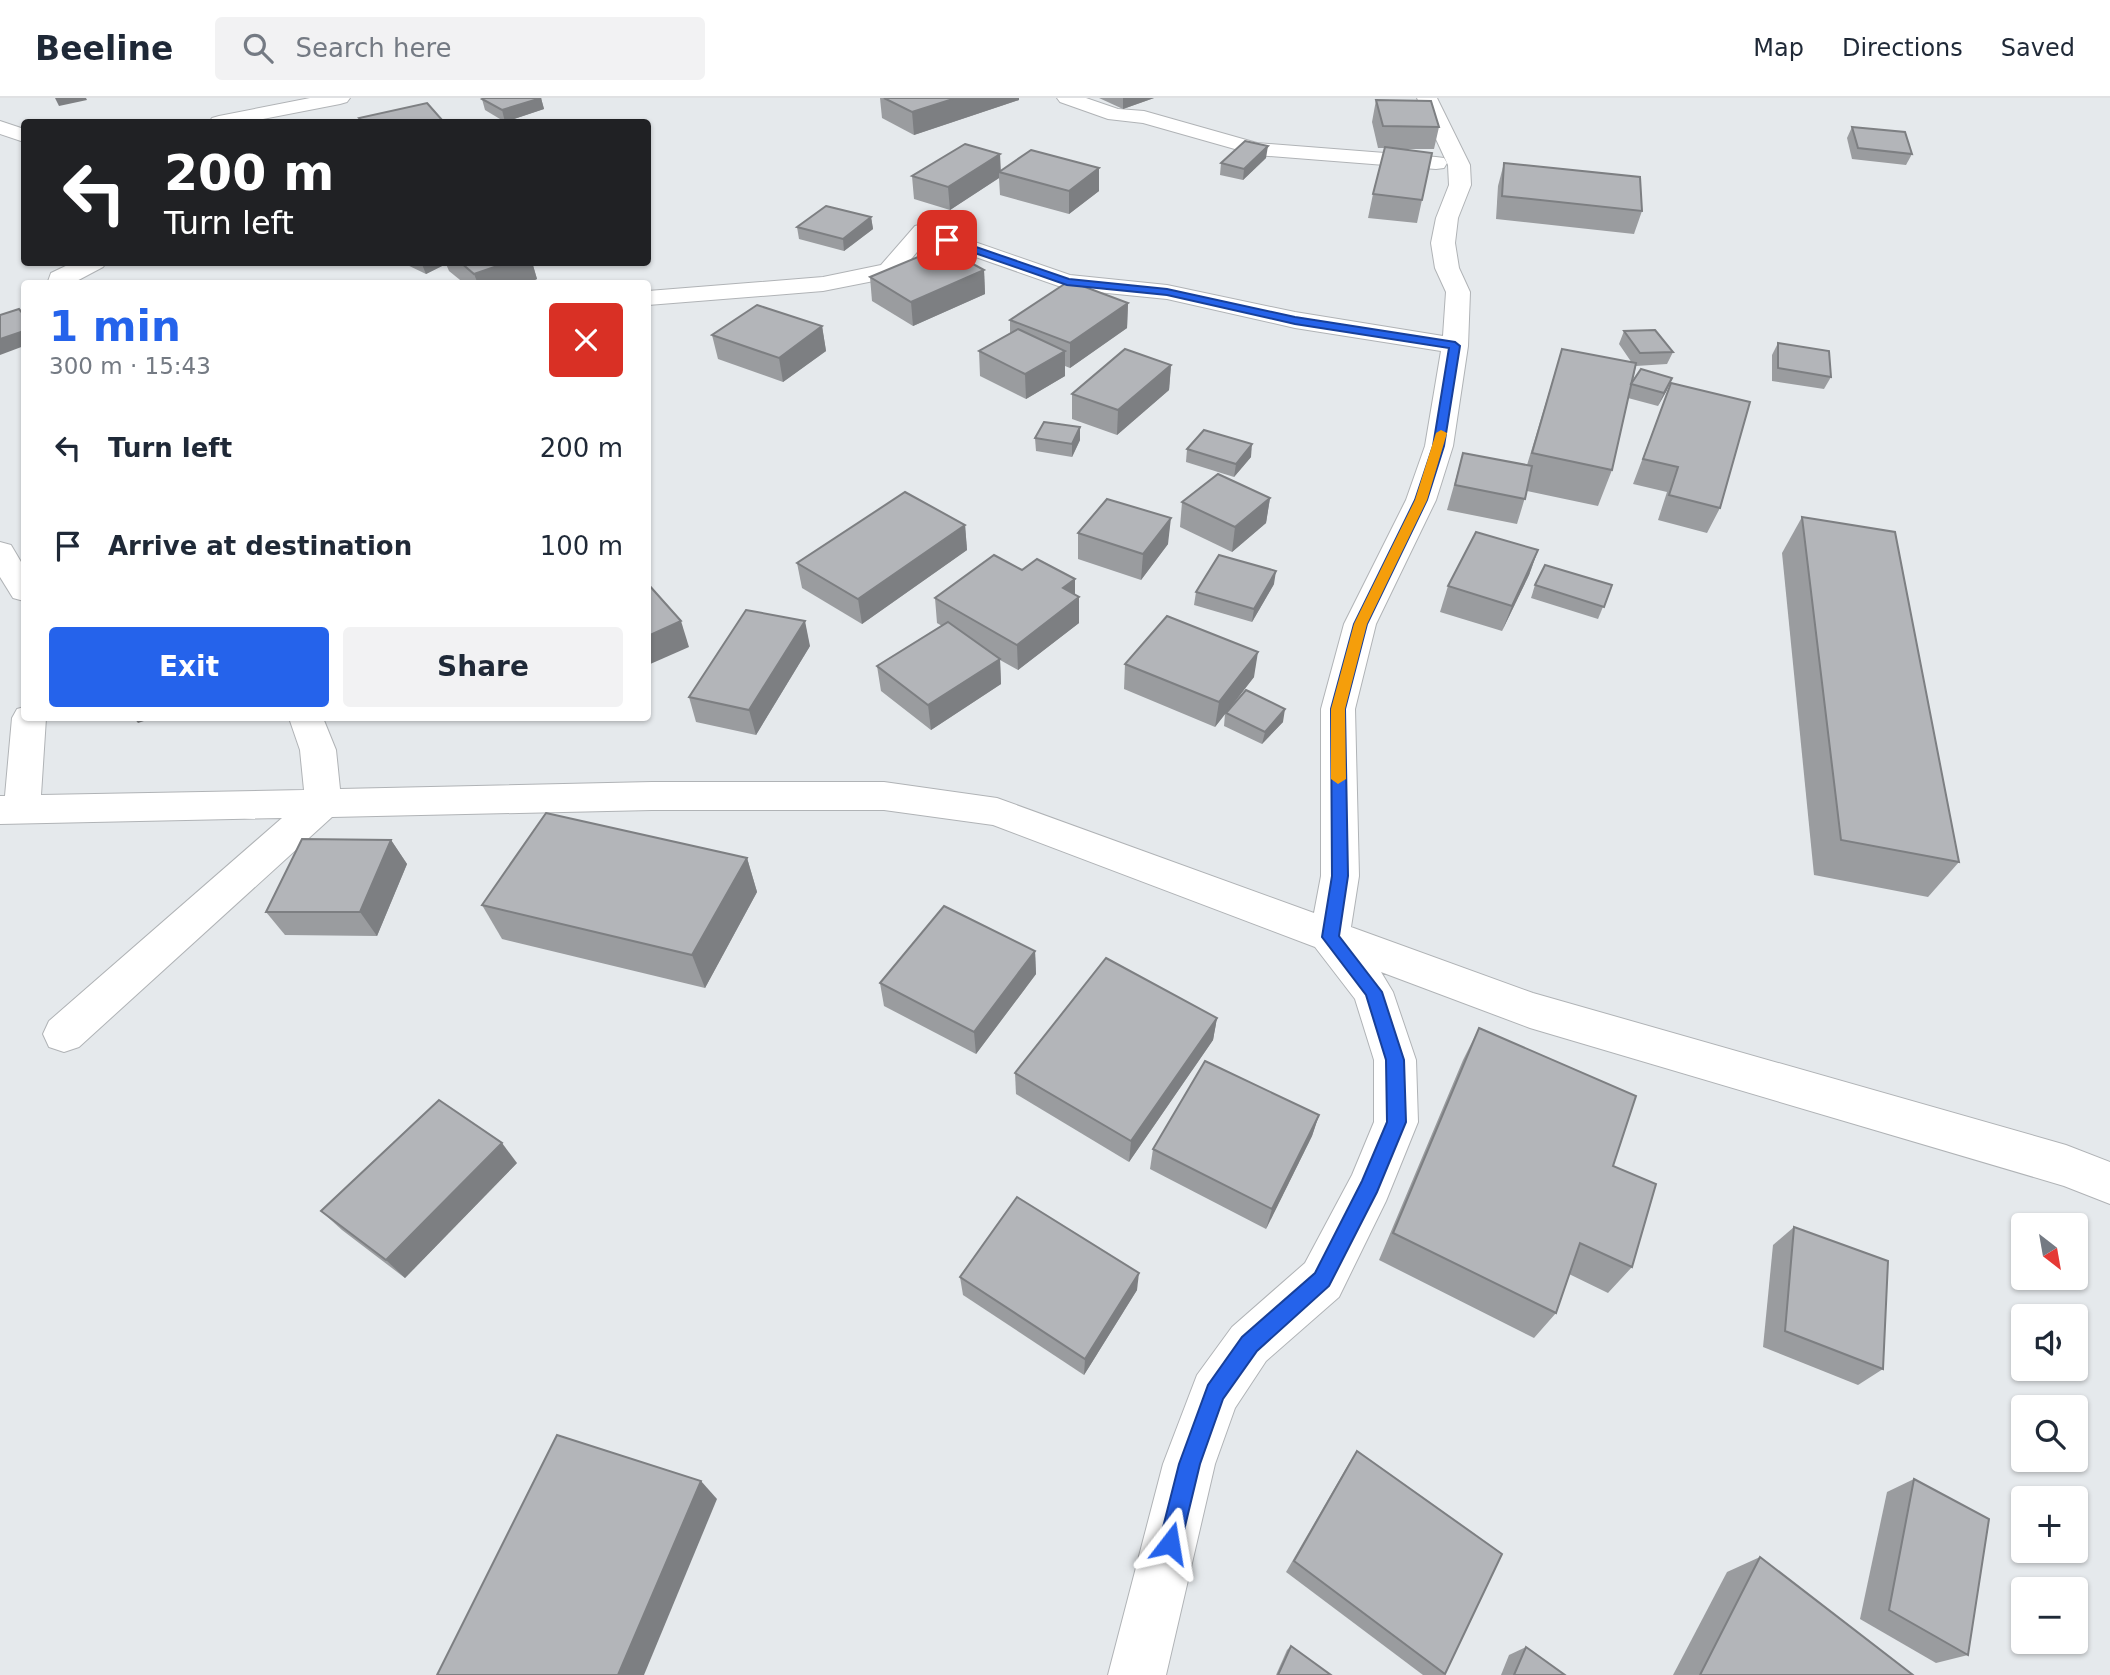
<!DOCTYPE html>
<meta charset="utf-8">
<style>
:root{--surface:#fff;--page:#f2f2f3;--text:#1f2937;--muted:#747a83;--line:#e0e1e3;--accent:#2563eb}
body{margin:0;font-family:"DejaVu Sans",sans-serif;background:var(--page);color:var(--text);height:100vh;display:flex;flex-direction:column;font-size:26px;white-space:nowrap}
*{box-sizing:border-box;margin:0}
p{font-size:23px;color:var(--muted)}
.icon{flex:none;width:38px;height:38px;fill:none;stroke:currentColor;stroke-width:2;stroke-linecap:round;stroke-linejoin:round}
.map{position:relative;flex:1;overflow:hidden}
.side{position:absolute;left:21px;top:182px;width:630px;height:441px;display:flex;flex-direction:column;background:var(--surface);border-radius:7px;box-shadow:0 2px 5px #0004}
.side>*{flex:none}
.banner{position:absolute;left:21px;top:21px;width:630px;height:147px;border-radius:7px;box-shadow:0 2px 5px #0004;background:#202124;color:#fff;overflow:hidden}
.needle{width:46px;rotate:149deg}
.tools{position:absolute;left:2011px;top:1115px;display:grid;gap:14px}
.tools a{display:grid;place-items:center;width:77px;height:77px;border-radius:7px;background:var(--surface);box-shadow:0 2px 5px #0004;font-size:35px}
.pin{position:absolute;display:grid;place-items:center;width:60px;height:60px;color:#fff;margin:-30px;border-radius:14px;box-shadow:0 4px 10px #0006}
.me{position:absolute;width:77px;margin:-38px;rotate:14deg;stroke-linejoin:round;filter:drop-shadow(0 0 5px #0008)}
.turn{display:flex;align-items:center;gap:24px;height:147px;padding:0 28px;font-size:32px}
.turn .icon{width:91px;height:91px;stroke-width:2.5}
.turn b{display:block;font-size:49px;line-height:60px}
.round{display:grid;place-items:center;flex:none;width:74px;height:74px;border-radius:7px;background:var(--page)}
.head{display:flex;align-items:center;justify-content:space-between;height:119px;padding:0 28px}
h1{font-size:42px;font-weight:600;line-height:52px;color:var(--accent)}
.button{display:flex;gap:14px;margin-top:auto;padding:14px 28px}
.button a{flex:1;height:80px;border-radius:7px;background:var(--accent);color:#fff;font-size:28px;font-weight:600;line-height:80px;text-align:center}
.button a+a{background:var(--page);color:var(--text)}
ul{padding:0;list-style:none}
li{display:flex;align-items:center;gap:21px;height:98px;padding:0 28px}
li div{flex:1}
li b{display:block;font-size:26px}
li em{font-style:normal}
header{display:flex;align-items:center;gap:42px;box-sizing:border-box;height:98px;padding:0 35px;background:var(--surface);border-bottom:2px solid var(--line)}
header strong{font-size:33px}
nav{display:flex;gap:38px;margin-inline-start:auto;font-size:24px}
.search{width:490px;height:63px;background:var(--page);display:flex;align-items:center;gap:18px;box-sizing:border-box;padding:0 24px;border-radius:7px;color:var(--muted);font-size:26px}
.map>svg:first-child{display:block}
</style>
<header>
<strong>Beeline</strong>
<div class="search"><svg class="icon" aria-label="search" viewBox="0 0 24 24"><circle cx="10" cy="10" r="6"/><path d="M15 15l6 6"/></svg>Search here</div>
<nav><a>Map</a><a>Directions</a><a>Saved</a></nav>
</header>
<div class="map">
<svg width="2110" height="1577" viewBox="0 0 2110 1577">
<rect width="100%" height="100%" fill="#e5e9ec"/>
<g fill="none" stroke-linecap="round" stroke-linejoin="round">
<!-- street casing -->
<g stroke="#b0b3b6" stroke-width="2">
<g id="street">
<path d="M310,0H350L347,4L340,6L247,24H209L212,20L219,18Z"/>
<path d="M1057,0H1086L1118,11L1144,13L1257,45L1436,59L1444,60L1447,65L1444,70L1436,71L1256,57L1143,25L1108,21L1060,4Z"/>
<path d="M1417,0H1437L1470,67L1471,87L1458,120L1455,145L1459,170L1470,194L1468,248L1453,348L1436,402L1376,526L1355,611L1359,778L1351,829L1533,895L2066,1047L2110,1064V1106L2064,1088L1530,930L1381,874L1393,894L1416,962L1418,1024L1386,1103L1339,1199L1266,1263L1235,1310L1215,1366L1166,1577H1108L1163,1366L1197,1277L1232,1229L1305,1165L1352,1077L1374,1024V962L1355,901L1315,849L993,727L884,712H652L332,719L79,949L64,954L49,949L43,936L49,923L282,720L0,726V698H5L12,620L17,611L24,609V620H46L41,697L304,692L300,652L289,620H323L336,652L340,691L652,684H884L997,700L1314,815L1321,778V611L1344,526L1406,402L1425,348L1441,253L1295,230L1167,201L1067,191L927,142L897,178L889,180L823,193L648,207V193L823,179L881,167L915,128L923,126L1070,177L1167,187L1295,214L1443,238L1446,194L1435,170L1431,145L1436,120L1449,87L1448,67Z"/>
<path d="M0,23L24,31V44L0,36Z"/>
<path d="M74,164H107L103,169L71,186H47L51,175Z"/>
<path d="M0,444L11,447L24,469V503L13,500L0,479Z"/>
</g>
</g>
<!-- street -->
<use href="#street" fill="#fff" fill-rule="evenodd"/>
</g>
<!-- wall -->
<g fill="#9a9c9f">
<path d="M541,0L544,11L505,24L485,12L482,1Z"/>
<path d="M880,0H1019V2L914,37L882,20Z"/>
<path d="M1099,0H1154L1123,11Z"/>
<path d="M1376,2L1439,29L1434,51H1395L1422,102L1417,125L1368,120L1373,96L1385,50H1378L1372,24Z"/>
<path d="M1852,29L1912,56L1906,67L1852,61L1847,40Z"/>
<path d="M1266,60L1243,82L1220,77L1221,65Z"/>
<path d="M1504,65L1642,113L1634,136L1496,121L1498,88Z"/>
<path d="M1099,70V93L1069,116L1000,97L999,80L950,112L914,101L912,78L1001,73Z"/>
<path d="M871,119L873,131L844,153L799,141L797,129Z"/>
<path d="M401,164H532L537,181L526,186H465L449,173L446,166L426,176Z"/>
<path d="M984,172L985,196L913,228L872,203L870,179Z"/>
<path d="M1128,205L1127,230L1070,270L1065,268V278L1026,301L980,278L979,253L1010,235V222Z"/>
<path d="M822,228L826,253L783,284L718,261L712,237Z"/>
<path d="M1624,233L1673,254L1667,266L1636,268L1632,286L1667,292L1658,308L1628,300L1612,372L1598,408L1527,393L1517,426L1447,412L1463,355L1527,367L1562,251L1632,265L1619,246Z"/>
<path d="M1778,245L1831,279L1824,291L1772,283V257Z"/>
<path d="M1171,267L1169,292L1117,337L1072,321V296Z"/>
<path d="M1671,285L1720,410L1707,435L1658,422L1667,394L1633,386Z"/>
<path d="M1080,329V342L1072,359L1036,353L1035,340Z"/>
<path d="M1187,351L1251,359L1234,379L1186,364Z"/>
<path d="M1270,400L1266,425L1232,454L1180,429L1182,404Z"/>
<path d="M1802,419L1959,764L1928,799L1814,777L1782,455Z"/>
<path d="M965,427L967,452L862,526L802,490L797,465Z"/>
<path d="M1078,435L1168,446L1141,482L1078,461Z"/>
<path d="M1538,452L1529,477L1502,533L1440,514L1448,488Z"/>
<path d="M1022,472L1075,481V497L1079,525L1018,572L1000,562L1001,586L931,632L881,593L877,568L942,528L937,525L935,500Z"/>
<path d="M1274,486L1252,524L1194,507L1196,494Z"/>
<path d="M1535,487H1612L1598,521L1531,500Z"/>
<path d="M810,548L756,637L696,624L689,599Z"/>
<path d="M1125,566L1254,579L1230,610L1283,624L1262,646L1224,628L1225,616L1215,629L1124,591Z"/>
<path d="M391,742L407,766L377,838L285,837L266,814Z"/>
<path d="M747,760L757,794L705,890L502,841L482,807Z"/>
<path d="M1035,853L1036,876L976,956L884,908L880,885Z"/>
<path d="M1217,920L1213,942L1129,1064L1016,996L1015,975Z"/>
<path d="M1479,930L1613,1068L1632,1169L1608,1195L1569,1176L1556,1215L1534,1240L1379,1162L1463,962Z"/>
<path d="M1319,1017L1312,1038L1266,1131L1150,1071L1153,1051Z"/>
<path d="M517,1065L405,1180L342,1132L321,1113Z"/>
<path d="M1794,1129L1883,1271L1858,1287L1763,1249L1773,1147Z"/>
<path d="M960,1179L1137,1192L1084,1277L963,1197Z"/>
<path d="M1357,1353L1445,1576L1444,1577H1423L1286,1474L1348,1367Z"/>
<path d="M1914,1381L1968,1557L1936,1565L1860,1521L1887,1394Z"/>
<path d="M1760,1459L1913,1577H1673L1727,1474Z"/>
<path d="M1291,1548L1331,1577H1276L1287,1552Z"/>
<path d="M1526,1549L1565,1577H1501L1509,1557Z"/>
</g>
<!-- shaded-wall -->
<g fill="#7d7f82">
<path d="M55,0H86L87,2L59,8Z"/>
<path d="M541,0L544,11L505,24L502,12Z"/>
<path d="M956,0H1019V2L914,37L912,14Z"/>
<path d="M1123,0H1154L1123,11Z"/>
<path d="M1268,48L1266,60L1243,82L1244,71Z"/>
<path d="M1000,56L1001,75L999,74V80L950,112L948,89Z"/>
<path d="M1099,70V93L1069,116V93Z"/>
<path d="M871,119L873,131L844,153L843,141Z"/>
<path d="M421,164H446V166L426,176Z"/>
<path d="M509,164H532L537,181L526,186H478L474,176Z"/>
<path d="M984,172L985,196L913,228L911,204Z"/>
<path d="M1128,205L1127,230L1070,270V245Z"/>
<path d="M822,228L826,253L783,284L779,260Z"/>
<path d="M24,233V248L0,257V241Z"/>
<path d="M1065,253V278L1026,301L1025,276Z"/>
<path d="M1171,267L1169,292L1117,337L1118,312Z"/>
<path d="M1672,280L1667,292L1658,308L1664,295Z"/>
<path d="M1080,329V342L1072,359V346Z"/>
<path d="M1252,346L1251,359L1234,379L1236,366Z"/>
<path d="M1270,400L1266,425L1232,454L1235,429Z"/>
<path d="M1171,420L1168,446L1141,482L1143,456Z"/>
<path d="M965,427L967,452L862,526L858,501Z"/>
<path d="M1538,452L1529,477L1502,533L1512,508Z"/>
<path d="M1276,473L1274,486L1252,524L1254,511Z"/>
<path d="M1075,481V503L1079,499V525L1018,572L1017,547L1063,490Z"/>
<path d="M681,523L689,549L648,567V538Z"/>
<path d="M805,523L810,548L756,637L749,612Z"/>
<path d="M1258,554L1254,579L1215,629L1219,604Z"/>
<path d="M1000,561L1001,586L931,632L928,607Z"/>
<path d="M1285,611L1283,624L1262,646L1265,634Z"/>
<path d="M134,620H153L138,625Z"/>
<path d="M391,742L407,766L377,838L360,814Z"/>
<path d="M747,760L757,794L705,890L692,857Z"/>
<path d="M1035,853L1036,876L976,956L974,934Z"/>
<path d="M1217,920L1213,942L1129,1064L1131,1043Z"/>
<path d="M1319,1017L1312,1038L1266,1131L1272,1111Z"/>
<path d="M502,1045L517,1065L405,1180L386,1162Z"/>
<path d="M1139,1175L1137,1192L1084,1277L1085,1261Z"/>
<path d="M701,1383L717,1401L644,1577H618Z"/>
</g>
<!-- building -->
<g fill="#b3b5b9" stroke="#7d7f82" stroke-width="2">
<path d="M484,0H541L502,12L482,1Z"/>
<path d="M884,0H956L912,14Z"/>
<path d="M1376,2L1431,3L1439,29L1383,28Z"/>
<path d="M427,5L443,23L438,24H363L359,20Z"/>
<path d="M1852,29L1905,34L1912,56L1858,50Z"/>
<path d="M1245,43L1268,48L1244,71L1221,65Z"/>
<path d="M965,46L1000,56L948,89L912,78Z"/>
<path d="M1385,49L1432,55L1422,102L1373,96Z"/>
<path d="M1031,52L1099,70L1069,93L999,74Z"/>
<path d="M1504,65L1640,79L1642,113L1502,98Z"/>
<path d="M826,108L871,119L843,141L797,129Z"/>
<path d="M942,149L984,172L911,204L870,179Z"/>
<path d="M460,164H509L474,176Z"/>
<path d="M1069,183L1128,205L1070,245L1010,222Z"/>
<path d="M757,207L822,228L779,260L712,237Z"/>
<path d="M19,211L24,217V233L0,241V217Z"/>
<path d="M1018,231L1065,253L1025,276L979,253Z"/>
<path d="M1655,232L1673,254L1640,255L1624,233Z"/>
<path d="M1778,245L1829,253L1831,279L1778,270Z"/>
<path d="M1125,251L1171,267L1118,312L1072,296Z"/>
<path d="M1562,251L1636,265L1612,372L1532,355Z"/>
<path d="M1641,271L1672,280L1664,295L1631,286Z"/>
<path d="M1671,285L1750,304L1720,410L1669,397L1678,369L1643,361Z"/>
<path d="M1044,324L1080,329L1072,346L1035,340Z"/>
<path d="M1204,332L1252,346L1236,366L1187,351Z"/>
<path d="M1463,355L1532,368L1525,401L1455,387Z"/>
<path d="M1218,376L1270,400L1235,429L1182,404Z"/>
<path d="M905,394L965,427L858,501L797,465Z"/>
<path d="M1107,401L1171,420L1143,456L1078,435Z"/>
<path d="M1802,419L1895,434L1959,764L1841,742Z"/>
<path d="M1476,434L1538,452L1512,508L1448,488Z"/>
<path d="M994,457L1022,472L1037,461L1075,481L1063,490L1079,499L1017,547L935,500Z"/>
<path d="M1219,457L1276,473L1254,511L1196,494Z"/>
<path d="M1545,467L1612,487L1604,509L1535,487Z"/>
<path d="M648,486L681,523L648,538Z"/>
<path d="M746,512L805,523L749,612L689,599Z"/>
<path d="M1167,518L1258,554L1219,604L1125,566Z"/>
<path d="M948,524L1000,561L928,607L877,568Z"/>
<path d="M1246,592L1285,611L1265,634L1226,615Z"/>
<path d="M546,715L747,760L692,857L482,807Z"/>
<path d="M302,741L391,742L360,814H266Z"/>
<path d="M944,808L1035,853L974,934L880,885Z"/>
<path d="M1106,860L1217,920L1131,1043L1015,975Z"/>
<path d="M1479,930L1636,998L1613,1068L1656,1086L1632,1169L1580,1145L1556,1215L1393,1135Z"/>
<path d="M1205,963L1319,1017L1272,1111L1153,1051Z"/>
<path d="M439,1002L502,1045L386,1162L321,1113Z"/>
<path d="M1017,1099L1139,1175L1085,1261L960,1179Z"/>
<path d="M1794,1129L1888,1163L1883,1271L1785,1233Z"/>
<path d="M557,1337L701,1383L618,1577H437Z"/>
<path d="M1357,1353L1502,1456L1445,1576L1294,1463Z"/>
<path d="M1914,1381L1989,1421L1968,1557L1889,1512Z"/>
<path d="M1760,1459L1913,1577H1700Z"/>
<path d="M1291,1548L1331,1577H1278Z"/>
<path d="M1526,1549L1565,1577H1514Z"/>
</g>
<!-- route -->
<path fill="#2563eb" stroke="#184099" stroke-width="2" d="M943,140H950L1069,181L1167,191L1295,219L1455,244L1460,248L1444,348L1427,402L1367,526L1345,611L1348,778L1339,838L1382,894L1404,962L1406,1024L1377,1094L1329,1188L1257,1253L1223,1301L1200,1366L1181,1445L1178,1453L1170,1457L1162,1453L1159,1445L1179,1366L1208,1287L1242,1239L1315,1175L1362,1083L1387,1024L1386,962L1366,897L1322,839L1332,778L1331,611L1354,526L1415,402L1433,348L1449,250L1295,226L1167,197L1067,187L943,144Z"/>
<!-- slow -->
<path fill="#f59e0b" d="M1441,332L1447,335L1427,402L1367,526L1345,611L1346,681L1338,686L1331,681V611L1354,526L1415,402L1436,335Z"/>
</svg>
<div class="tools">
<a><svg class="needle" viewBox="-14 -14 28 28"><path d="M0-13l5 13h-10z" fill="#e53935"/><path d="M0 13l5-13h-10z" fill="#747a83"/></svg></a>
<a><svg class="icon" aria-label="sound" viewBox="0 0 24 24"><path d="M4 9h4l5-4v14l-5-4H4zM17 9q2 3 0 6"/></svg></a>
<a><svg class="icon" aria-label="search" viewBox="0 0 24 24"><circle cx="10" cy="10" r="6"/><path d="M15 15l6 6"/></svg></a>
<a>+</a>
<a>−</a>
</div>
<div class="pin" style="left:947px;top:142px;background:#d93025"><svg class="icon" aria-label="arrive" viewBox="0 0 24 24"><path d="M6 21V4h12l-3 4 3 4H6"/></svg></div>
<svg class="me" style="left:1170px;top:1445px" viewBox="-20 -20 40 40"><path d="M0-17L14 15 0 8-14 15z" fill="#2563eb" stroke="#fff" stroke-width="4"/></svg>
<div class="banner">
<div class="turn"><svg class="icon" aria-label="left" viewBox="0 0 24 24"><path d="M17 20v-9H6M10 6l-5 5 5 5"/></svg><div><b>200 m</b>Turn left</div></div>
</div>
<section class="side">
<div class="head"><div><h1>1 min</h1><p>300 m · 15:43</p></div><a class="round" style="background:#d93025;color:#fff"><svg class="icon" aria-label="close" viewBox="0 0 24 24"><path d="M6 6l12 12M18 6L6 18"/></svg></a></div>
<ul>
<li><svg class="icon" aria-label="left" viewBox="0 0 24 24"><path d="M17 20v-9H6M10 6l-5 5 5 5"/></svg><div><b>Turn left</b></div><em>200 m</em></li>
<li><svg class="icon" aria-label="arrive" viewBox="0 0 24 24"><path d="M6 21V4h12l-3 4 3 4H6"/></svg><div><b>Arrive at destination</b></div><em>100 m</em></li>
</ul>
<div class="button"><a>Exit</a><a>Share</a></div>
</section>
</div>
